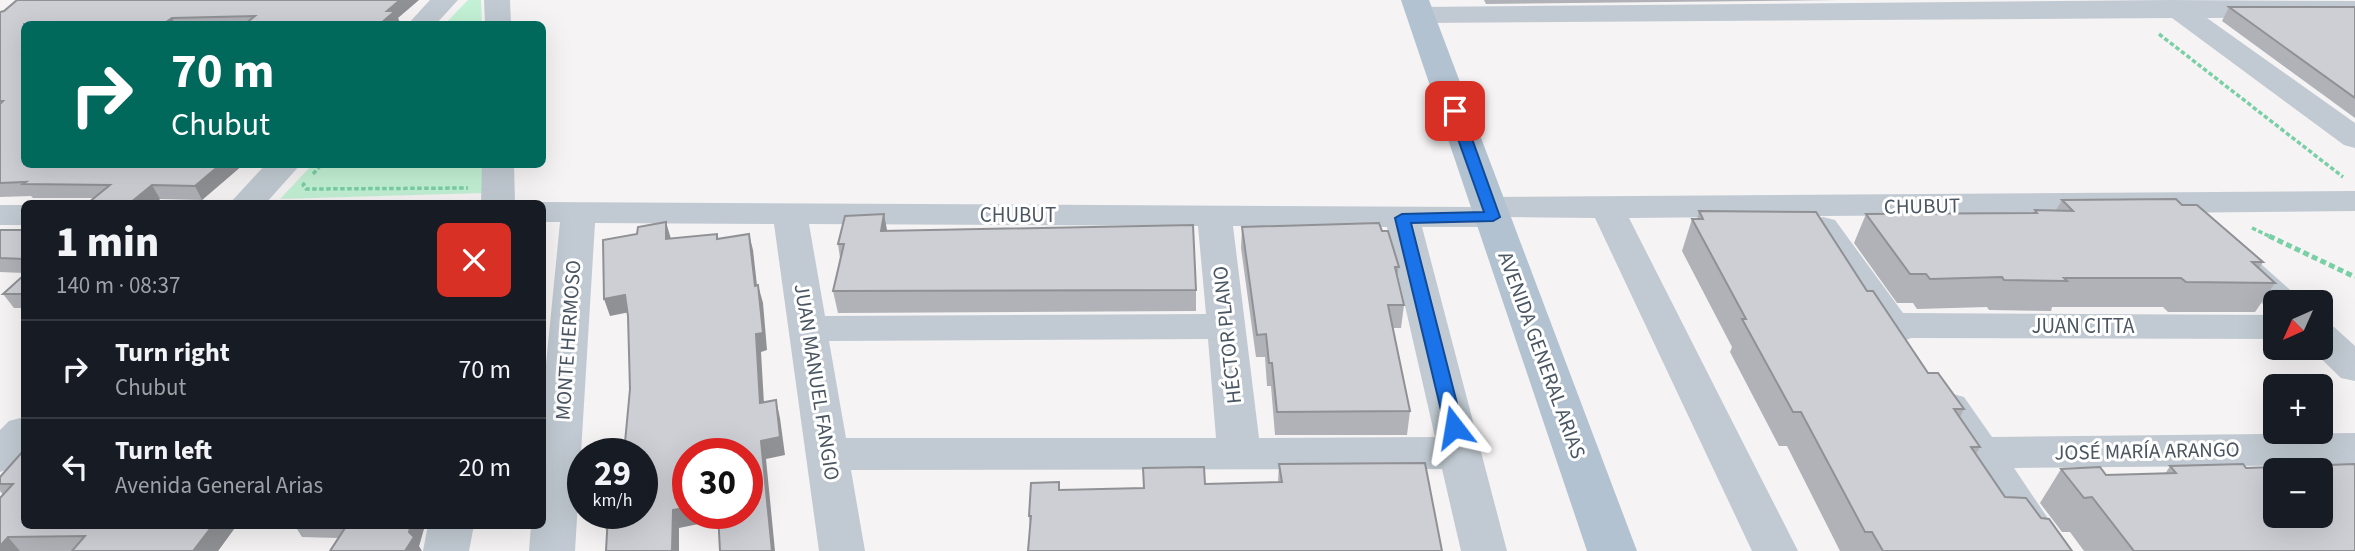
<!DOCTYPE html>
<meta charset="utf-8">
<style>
:root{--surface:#171b24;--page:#20242c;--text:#f1f3f6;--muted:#9ea1a6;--line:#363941}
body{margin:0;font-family:"Source Sans 3",sans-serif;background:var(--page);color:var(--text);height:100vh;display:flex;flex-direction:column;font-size:26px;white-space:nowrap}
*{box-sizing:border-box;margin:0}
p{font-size:23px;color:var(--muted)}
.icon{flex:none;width:38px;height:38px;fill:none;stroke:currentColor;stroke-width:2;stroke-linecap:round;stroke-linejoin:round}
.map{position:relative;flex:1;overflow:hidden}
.side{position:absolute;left:21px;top:200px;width:525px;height:329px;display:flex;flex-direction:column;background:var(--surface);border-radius:10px;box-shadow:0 7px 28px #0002}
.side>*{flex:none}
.guide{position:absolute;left:21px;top:21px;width:525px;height:147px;border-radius:10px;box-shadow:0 7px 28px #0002;background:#00695c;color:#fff;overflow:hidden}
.needle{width:46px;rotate:225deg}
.fabs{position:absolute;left:2263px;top:290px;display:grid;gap:14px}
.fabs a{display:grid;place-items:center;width:70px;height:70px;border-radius:10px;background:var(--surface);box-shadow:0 7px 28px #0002;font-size:35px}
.speed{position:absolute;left:567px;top:438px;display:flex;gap:14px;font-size:35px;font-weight:700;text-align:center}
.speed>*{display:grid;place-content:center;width:91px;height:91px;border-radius:50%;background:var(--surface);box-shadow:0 7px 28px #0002;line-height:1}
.speed small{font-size:18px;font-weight:400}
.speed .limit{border:10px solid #d22;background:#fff;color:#111}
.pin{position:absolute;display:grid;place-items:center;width:60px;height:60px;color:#fff;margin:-30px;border-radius:14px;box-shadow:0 4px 10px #0006}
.me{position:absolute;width:77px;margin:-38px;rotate:346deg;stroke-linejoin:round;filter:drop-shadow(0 0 5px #0008)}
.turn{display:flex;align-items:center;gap:24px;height:147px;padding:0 35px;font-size:32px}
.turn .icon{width:91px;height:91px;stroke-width:2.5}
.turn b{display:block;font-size:49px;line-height:60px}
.round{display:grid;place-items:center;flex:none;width:74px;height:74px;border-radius:10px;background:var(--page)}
.headline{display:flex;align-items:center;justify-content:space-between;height:119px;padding:0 35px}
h1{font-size:42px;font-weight:800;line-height:52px}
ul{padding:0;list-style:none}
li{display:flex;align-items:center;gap:21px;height:98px;padding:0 35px;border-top:2px solid var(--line)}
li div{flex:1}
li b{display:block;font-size:26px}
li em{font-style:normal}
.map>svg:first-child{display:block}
</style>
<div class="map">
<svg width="2355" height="551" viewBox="0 0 2355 551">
<rect width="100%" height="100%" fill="#f5f3f3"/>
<!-- green -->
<g fill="#c3f1d5">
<path d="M468,0H481L482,24H445Z"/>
<path d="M312,165H483V193L280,199Z"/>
</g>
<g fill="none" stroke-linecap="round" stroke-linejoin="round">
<!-- path-far1 -->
<g stroke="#7ad0a6" stroke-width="3.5" stroke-dasharray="4.5 2.5" stroke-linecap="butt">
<path d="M2159,34L2343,177"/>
<path d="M313,174L322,164"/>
<path d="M305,183L303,185L306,189L468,188"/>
<path d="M2252,228L2273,238"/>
</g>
<!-- path -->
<path stroke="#7ad0a6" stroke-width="5" stroke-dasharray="6 3.5" stroke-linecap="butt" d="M2269,236L2355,277"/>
<!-- minor -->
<g fill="#c1cad2" fill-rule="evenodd">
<path d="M430,0H458L436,24H408Z"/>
<path d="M484,0H510L511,24H485Z"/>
<path d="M2170,0L2355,1V17L2207,18L2355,123V148L2344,145L2172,18L1421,23L1411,21L1407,15L1411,9L1421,7Z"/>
<path d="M266,164H301L266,203H230Z"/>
<path d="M482,164H514L515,203H481Z"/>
<path d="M2355,191V211L1629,218L1798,551H1752L1595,218L1510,217L1505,224L1493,227H1422L1507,551H1461L1442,469L851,470L865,551H819L774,224L595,223L575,551H529L531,525H542V405L560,222H542V203H537L542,202L1472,207L1477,200L1489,197ZM809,224L1198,226L1206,314L825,316ZM1233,226L1387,227L1435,437L1259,438ZM1208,339L1216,438H846L829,341Z"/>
<rect x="0" y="205" width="24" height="20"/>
<path d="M1823,217L1835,220L1903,313L2275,315V339L1911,338L1896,344L1882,340L1806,227L1811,220Z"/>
<path d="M2231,246L2244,249L2296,295L2302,303H2275V313L2270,311L2213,257L2218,249Z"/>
<path d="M2320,323L2334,327L2355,346V381L2341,378L2310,348H2320Z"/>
<path d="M1949,393L1964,397L1992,437L2355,433V465L2014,468L2070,551H2022L1928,407L1934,397Z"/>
<path d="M24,417V458L15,467L0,472V430L9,421Z"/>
<path d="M428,525H474L469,551H423Z"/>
</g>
<!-- major -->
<path fill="#b3c2d1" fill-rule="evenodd" d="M1401,0H1429L1637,551H1587Z"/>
</g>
<!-- wall -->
<g fill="#b0b2b7">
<path d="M1484,0H1838L1486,4Z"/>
<path d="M2229,7H2355V118L2222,21Z"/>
<path d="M0,12L398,18L400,23L399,24H24V164H244L202,200L160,199L155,203H88L93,198H33L31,196L0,197Z"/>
<path d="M2062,200L2182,205L2263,262L2259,269L2275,283L2255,312H2168L2163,307H2052L2051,311L1989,310L1987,307L1917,309L1913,303H1897L1854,243L1866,214L2034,213L2035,210H2056Z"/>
<path d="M1699,211L1867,291L1928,373L1964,409L1960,417L1980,447L1976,454L2005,497L2041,518L2072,551H1840L1787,446H1779L1730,352L1732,347L1682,251L1692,219H1697Z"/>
<path d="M1242,227L1382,231L1399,267L1397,277L1404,305L1401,328H1393L1410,411L1407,435H1275L1271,386H1267L1265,357H1256L1241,248Z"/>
<path d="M0,230H24V273L0,272Z"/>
<path d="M887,230L1196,290V311L838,313L833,291L840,258L838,244Z"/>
<path d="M24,275V308H14L3,294Z"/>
<path d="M24,450V525H425L419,546L339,538L302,537L297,529H234L218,551H0L3,495L0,491V477Z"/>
<path d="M1425,463L1030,528L1029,516L1060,490L1144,488L1205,484L1278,482L1279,464Z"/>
<path d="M2170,466L2246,468L2355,551H2084L2070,532H2062L2040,503L2061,469L2106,475L2165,474Z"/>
</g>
<!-- shaded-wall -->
<g fill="#909195">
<path d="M400,0H419L398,18L400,23L399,24H380L387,11Z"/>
<path d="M172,18L175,24H163Z"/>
<path d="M221,164H244L202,200L195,186Z"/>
<path d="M152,185L160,199L155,203H130Z"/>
<path d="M884,214L888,235L881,231Z"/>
<path d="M666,222L671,239H666Z"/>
<path d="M749,234L753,250L759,303L755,286Z"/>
<path d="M758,285L763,303L767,350L761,352L765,421L760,403L756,334Z"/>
<path d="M625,295L630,312L610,316L604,299Z"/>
<path d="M776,400L780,418L785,455L766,459L775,551H772L761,441Z"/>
<path d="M688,507V513H721L723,519L679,528V551H672L673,510Z"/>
<path d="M608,515V535L601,517Z"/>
<path d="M213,525H231L234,529L218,551H193Z"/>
<path d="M411,525H425L419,546L422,551H405Z"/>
<path d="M8,537L20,551H0V546Z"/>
</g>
<!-- building -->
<g fill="#cdcfd5" stroke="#909195" stroke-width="2" fill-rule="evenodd">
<path d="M17,0H400L387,11H395L380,24H245L255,16L172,18L163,24H24V164H221L195,186L152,185L130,203H88L110,185L23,184L26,182L0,183V104L3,101H0V12L4,11Z"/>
<path d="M2229,7H2355V98Z"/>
<path d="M2176,199L2182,205H2197L2263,262H2252L2275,283L2186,282L2181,278H2064L2067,281L2004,280L2002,277L1930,279L1926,274H1910L1866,214L2037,213L2035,210L2073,211L2062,200Z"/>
<path d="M1699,211L1816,212L1867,291H1873L1928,373H1938L1964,409H1954L1980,447H1971L2005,497L2026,498L2041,518L2049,519L2072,551H1883L1872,532H1865L1801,412H1793L1742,319H1746L1692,219H1703Z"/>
<path d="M884,214L881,231L1193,225L1196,290L833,291L844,244H838L845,216Z"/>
<path d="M666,222V239L717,234V239L749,234L755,286L758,285L763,333L756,334L760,403L776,400L780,437L761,441L772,551H720L718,513H747V453H688V507L673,510L672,551H606L608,515L601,517V513H642V453H624L630,389L628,316L625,295L604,299L603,240L637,234L638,227Z"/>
<path d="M1379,223L1382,231H1388L1399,267H1395L1404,305H1388L1410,411L1277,412L1272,363H1269L1266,334L1257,335L1242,227Z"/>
<path d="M0,230H24V259L0,258Z"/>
<path d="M24,275V294H3Z"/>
<path d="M24,450V525H213L193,551H72L85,536L8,537L0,546V498L13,484H0V477Z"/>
<path d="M1425,463L1442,551H1028L1031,516H1029L1031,483L1059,482V490L1144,488L1143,468L1204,467L1205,484L1282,482L1279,464Z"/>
<path d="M2243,464L2246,468L2355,464V551H2134L2092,497L2084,498L2061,469L2100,467L2106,475L2176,473L2170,466ZM2275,471H2320V516H2275Z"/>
<path d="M347,525H411L409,532L414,537L405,551H330Z"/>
</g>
<!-- route -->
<path fill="#1a73e8" stroke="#114b97" stroke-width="2" d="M1455,107L1462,111L1500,217L1493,221L1411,223L1463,427L1460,432H1447L1445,427L1395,218L1402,214L1484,212L1448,111Z"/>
<g text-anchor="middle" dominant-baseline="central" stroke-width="6" stroke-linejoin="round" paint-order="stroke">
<!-- street labels -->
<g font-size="21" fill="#4a5661" stroke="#fff">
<text transform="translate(1922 206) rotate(-1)">CHUBUT</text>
<text x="1018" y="215">CHUBUT</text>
<text x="2083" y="326">JUAN CITTA</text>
<text transform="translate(1227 335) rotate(-96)">HÉCTOR PLANO</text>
<text transform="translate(568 340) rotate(-86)">MONTE HERMOSO</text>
<text transform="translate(1542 355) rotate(70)">AVENIDA GENERAL ARIAS</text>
<text transform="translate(817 382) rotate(81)">JUAN MANUEL FANGIO</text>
<text transform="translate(2147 451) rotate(-1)">JOSÉ MARÍA ARANGO</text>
</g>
</g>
</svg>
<div class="fabs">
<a><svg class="needle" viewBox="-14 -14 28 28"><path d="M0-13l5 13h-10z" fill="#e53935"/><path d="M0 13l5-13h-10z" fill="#9ea1a6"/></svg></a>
<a>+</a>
<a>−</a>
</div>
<div class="speed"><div>29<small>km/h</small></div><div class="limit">30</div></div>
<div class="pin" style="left:1455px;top:111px;background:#d93025"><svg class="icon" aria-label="arrive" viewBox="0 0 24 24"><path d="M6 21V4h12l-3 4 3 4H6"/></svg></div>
<svg class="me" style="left:1454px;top:427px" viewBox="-20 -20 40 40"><path d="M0-17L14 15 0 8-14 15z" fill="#1a73e8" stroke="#fff" stroke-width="4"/></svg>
<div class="guide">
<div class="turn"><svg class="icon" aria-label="right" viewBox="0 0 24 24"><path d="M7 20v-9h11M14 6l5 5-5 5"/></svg><div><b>70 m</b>Chubut</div></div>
</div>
<section class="side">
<div class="headline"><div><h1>1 min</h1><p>140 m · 08:37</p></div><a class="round" style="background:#d93025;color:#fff"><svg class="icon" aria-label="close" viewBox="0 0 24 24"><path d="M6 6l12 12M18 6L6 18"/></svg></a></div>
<ul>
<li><svg class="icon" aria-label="right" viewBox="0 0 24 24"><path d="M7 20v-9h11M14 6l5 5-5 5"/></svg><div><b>Turn right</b><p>Chubut</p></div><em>70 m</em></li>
<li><svg class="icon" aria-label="left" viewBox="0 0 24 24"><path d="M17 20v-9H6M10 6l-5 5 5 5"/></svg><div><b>Turn left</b><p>Avenida General Arias</p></div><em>20 m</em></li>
</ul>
</section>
</div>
